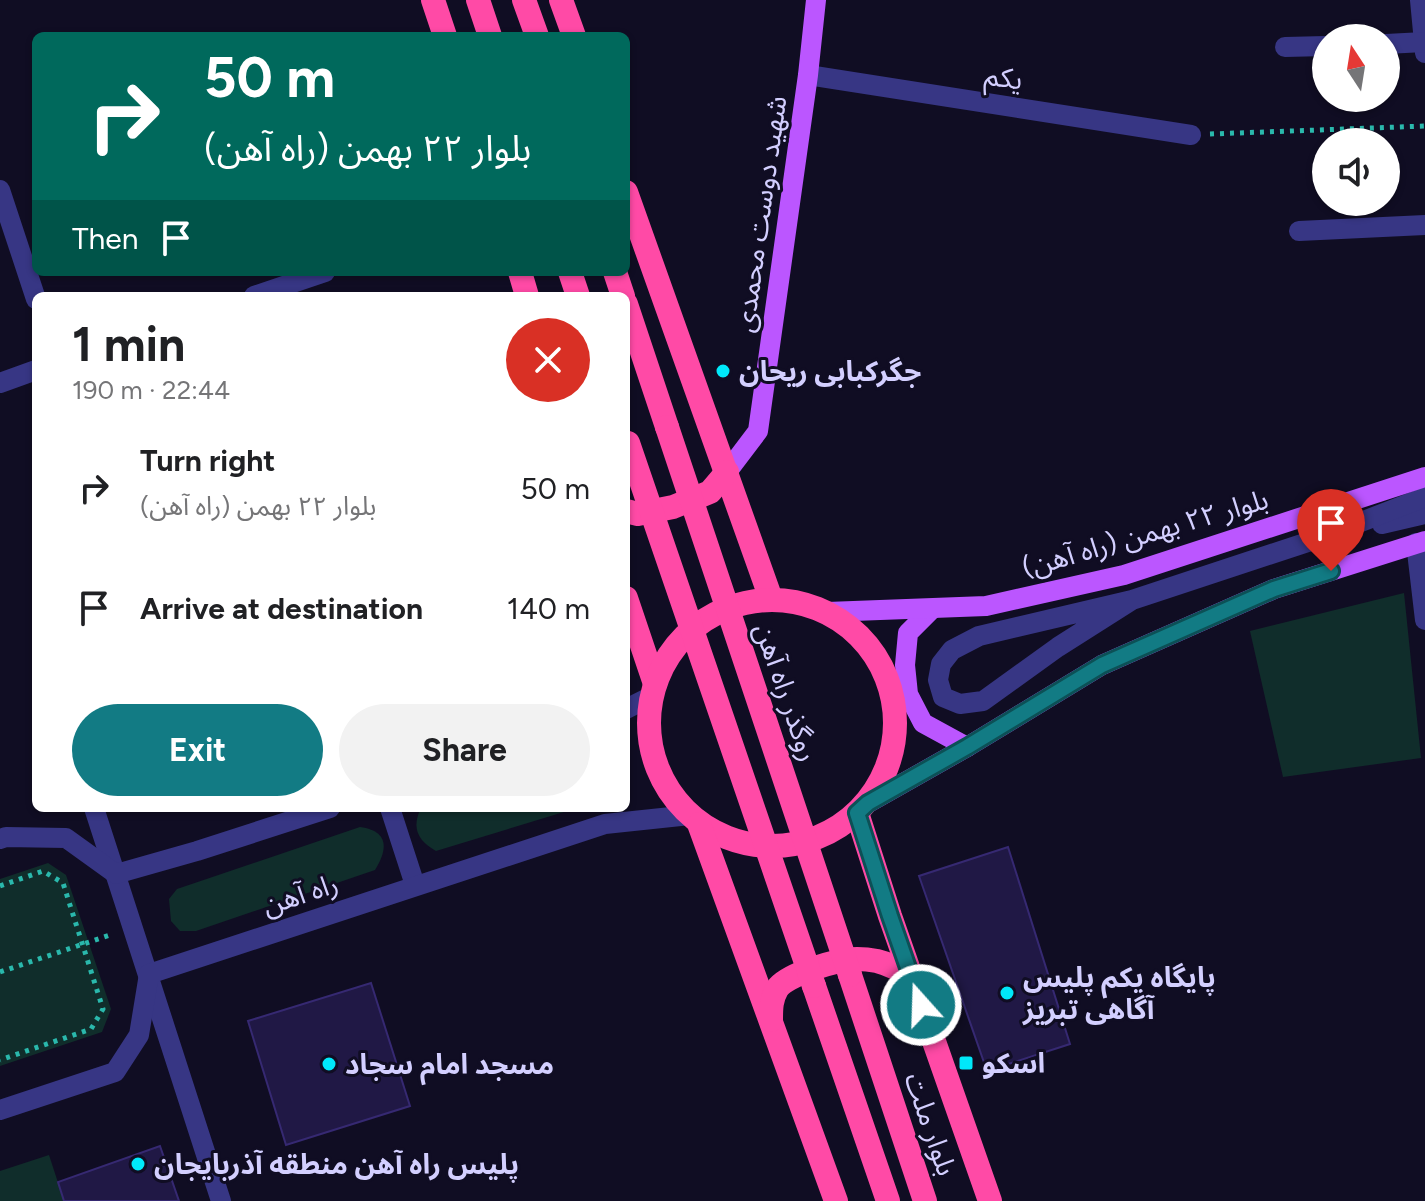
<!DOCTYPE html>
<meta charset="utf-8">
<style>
:root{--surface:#fff;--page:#f2f2f2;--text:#202124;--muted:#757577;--accent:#127b84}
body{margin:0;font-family:Figtree,"Noto Sans Arabic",sans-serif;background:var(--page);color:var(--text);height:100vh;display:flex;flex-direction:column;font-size:30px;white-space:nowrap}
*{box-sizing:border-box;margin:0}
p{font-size:26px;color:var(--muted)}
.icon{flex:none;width:44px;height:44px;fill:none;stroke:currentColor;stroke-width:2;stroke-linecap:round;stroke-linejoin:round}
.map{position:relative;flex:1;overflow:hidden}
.side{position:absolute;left:32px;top:292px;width:598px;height:520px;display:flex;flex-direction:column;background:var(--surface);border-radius:12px;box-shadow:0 2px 6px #0004}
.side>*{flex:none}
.top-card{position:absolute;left:32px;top:32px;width:598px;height:244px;border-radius:12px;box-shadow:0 2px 6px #0004;background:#00695c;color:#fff;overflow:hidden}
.needle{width:52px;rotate:348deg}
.fabs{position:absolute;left:1312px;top:24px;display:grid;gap:16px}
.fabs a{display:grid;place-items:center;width:88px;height:88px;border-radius:50%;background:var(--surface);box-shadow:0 2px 6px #0004;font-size:40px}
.pin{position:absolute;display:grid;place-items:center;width:68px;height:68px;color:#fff;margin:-82px -34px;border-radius:50% 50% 50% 0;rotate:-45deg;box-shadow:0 0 8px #0007}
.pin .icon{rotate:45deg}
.me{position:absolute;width:88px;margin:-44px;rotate:340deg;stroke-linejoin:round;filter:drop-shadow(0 0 6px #0008)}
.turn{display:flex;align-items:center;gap:28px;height:168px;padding:0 40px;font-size:36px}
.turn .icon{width:104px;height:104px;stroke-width:2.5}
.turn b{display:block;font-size:56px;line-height:68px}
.then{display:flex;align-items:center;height:76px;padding:0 40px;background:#0003;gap:16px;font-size:30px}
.round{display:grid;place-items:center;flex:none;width:84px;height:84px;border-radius:42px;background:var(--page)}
.summary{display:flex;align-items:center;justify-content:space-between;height:136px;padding:0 40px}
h1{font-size:48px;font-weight:700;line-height:60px}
.primary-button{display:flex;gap:16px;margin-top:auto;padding:16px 40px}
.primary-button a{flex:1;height:92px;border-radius:48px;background:var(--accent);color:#fff;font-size:32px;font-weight:700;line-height:92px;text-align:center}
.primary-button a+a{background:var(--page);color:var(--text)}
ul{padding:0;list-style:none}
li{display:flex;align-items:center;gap:24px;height:120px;padding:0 40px}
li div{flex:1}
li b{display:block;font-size:30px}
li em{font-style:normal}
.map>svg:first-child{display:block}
</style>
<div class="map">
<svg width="1425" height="1201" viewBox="0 0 1425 1201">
<rect width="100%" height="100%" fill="#100d23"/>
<!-- green -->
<g fill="#102d2b">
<path d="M1404,593L1421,758L1283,777L1250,631Z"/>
<path d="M421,808H577L436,851C418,841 411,828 421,808Z"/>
<path d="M360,827C389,831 388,849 375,870L196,931H180L171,921L169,899L177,889Z"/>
<path d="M48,863L66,875L111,1009L102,1032L0,1066V879Z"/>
<path d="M49,1155L64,1201H0V1171Z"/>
</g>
<!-- building -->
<g fill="#201845" stroke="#362972" stroke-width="2">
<path d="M1008,847L1070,1044L987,1071L919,876Z"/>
<path d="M371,983L410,1106L286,1145L248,1021Z"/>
<path d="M160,1146L179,1201H64L58,1182Z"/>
</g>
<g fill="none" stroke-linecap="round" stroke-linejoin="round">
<!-- path -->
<g stroke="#2ab8ac" stroke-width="5" stroke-dasharray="4 6" stroke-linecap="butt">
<path d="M1210,134L1425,126"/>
<path d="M0,886L43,871L63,883L103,1009L91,1029L0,1060"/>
<path d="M0,972L113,934"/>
</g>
<!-- minor -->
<g stroke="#373684" stroke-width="20">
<path d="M1420,0L1425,53"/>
<path d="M1386,44L1424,42"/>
<path d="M1285,47L1326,46"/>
<path d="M808,75L1191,135"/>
<path d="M0,190L36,299"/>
<path d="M1299,231L1425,225"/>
<path d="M254,296L325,272"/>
<path d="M0,383L36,370"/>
<path d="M1382,524L1425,514"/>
<path d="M1416,543L1425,620"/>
<path d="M1132,600L1058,647L983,701L960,704L943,697L938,680L941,664L952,650L979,636L1132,600L1320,538L1425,497"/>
<path d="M626,709L652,696"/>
<path d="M94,808L221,1201"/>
<path d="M390,808L415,885"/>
<path d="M0,839L6,837L66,838L116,874L197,851L330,808"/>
<path d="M0,1110L115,1072L139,1035L149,974L605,824L690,815"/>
</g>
<!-- major -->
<g stroke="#bb56ff" stroke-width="20">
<path d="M727,472L758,431L808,75L816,0"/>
<path d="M932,609L908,633L905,665L908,694L923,723L967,747"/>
<path d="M827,612L986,606L1124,575L1425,477"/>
<path d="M868,803L967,747L1102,665L1274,589L1425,541"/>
</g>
<!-- highway -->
<g stroke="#ff4aa6" stroke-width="24">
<path d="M433,0L445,36"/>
<path d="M478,0L490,36"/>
<path d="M524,0L537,36"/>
<path d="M561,0L574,36"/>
<path d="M626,192L771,599"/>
<path d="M520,272L527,296"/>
<path d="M570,272L578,296"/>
<path d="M615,272L623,296"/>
<path d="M626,304L667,427"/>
<path d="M626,511L638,514L673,507L710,492L727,472"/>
<path d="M626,598L655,684"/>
<circle cx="772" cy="723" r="123"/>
<path d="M857,813L890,916L990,1201"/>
<path d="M699,824L836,1201"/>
<path d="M850,975L925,1201"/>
<path d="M814,986L888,1201"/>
<path d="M771,1020C771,1009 771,999 777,989C786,975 829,963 845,960C856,958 867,959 877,961C890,964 900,970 911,977"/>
</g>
<!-- highway-bridge -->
<g stroke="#ff4aa6" stroke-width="24">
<path d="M667,427L850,975"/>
<path d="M628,443L814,986"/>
</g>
</g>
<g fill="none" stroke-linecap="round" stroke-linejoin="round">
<!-- route casing -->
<g stroke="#0c5056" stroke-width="20">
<path id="route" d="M921,1005L890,916L857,813L868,803L967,747L1102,665L1274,589L1331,571"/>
</g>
<!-- route -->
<use href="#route" stroke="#127b84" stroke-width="14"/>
</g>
<!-- markers -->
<g fill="#00e8fa" stroke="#100d23" stroke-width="3">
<circle cx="723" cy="371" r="8"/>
<circle cx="1007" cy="993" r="8"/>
<rect x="958" y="1055" width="16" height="16" rx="4"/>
<circle cx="329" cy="1064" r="8"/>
<circle cx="138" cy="1164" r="8"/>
</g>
<g text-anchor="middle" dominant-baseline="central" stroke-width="6" stroke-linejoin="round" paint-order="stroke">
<!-- street labels -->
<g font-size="28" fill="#d3cfff" stroke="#100d23">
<text transform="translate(1004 77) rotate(9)">یکم</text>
<text transform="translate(760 214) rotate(-82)">شهید دوست محمدی</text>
<text transform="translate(1145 533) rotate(-16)">بلوار ۲۲ بهمن (راه آهن)</text>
<text transform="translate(787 692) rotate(71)">روگذر راه آهن</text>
<text transform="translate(300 894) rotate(-18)">راه آهن</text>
<text transform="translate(931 1124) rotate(71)">بلوار ملت</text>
</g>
<!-- poi labels -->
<g font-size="28" font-weight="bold" fill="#d3cfff" stroke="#100d23" text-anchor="start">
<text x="739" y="371">جگرکبابی ریحان</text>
<text x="1023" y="977">پایگاه یکم پلیس<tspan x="1023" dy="32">آگاهی تبریز</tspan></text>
<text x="982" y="1063">اسکو</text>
<text x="345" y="1064">مسجد امام سجاد</text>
<text x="154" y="1164">پلیس راه آهن منطقه آذربایجان</text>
</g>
</g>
</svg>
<div class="fabs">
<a><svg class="needle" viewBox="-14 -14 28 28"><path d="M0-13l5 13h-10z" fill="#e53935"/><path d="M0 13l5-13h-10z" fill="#757577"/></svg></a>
<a><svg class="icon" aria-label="sound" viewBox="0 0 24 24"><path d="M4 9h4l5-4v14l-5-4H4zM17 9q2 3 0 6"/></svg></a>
</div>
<div class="pin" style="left:1331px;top:571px;background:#d93025"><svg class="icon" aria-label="arrive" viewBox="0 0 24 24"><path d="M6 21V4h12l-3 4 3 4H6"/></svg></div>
<svg class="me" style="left:921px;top:1005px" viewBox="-20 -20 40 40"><circle r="17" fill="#127b84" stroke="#fff" stroke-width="3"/><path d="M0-11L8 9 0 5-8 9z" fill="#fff"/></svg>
<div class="top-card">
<div class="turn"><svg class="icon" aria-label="right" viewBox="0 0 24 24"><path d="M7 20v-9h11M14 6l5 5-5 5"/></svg><div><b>50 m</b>بلوار ۲۲ بهمن (راه آهن)</div></div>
<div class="then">Then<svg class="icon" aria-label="arrive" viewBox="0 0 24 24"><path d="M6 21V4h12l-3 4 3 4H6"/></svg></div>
</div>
<section class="side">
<div class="summary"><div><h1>1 min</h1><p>190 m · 22:44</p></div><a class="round" style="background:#d93025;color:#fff"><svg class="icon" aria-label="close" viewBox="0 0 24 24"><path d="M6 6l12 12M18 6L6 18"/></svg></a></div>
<ul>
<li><svg class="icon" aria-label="right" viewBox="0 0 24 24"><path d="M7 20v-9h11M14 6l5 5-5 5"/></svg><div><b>Turn right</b><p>بلوار ۲۲ بهمن (راه آهن)</p></div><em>50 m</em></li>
<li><svg class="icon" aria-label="arrive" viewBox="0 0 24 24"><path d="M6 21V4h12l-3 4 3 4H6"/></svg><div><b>Arrive at destination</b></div><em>140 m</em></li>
</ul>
<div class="primary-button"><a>Exit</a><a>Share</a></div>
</section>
</div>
